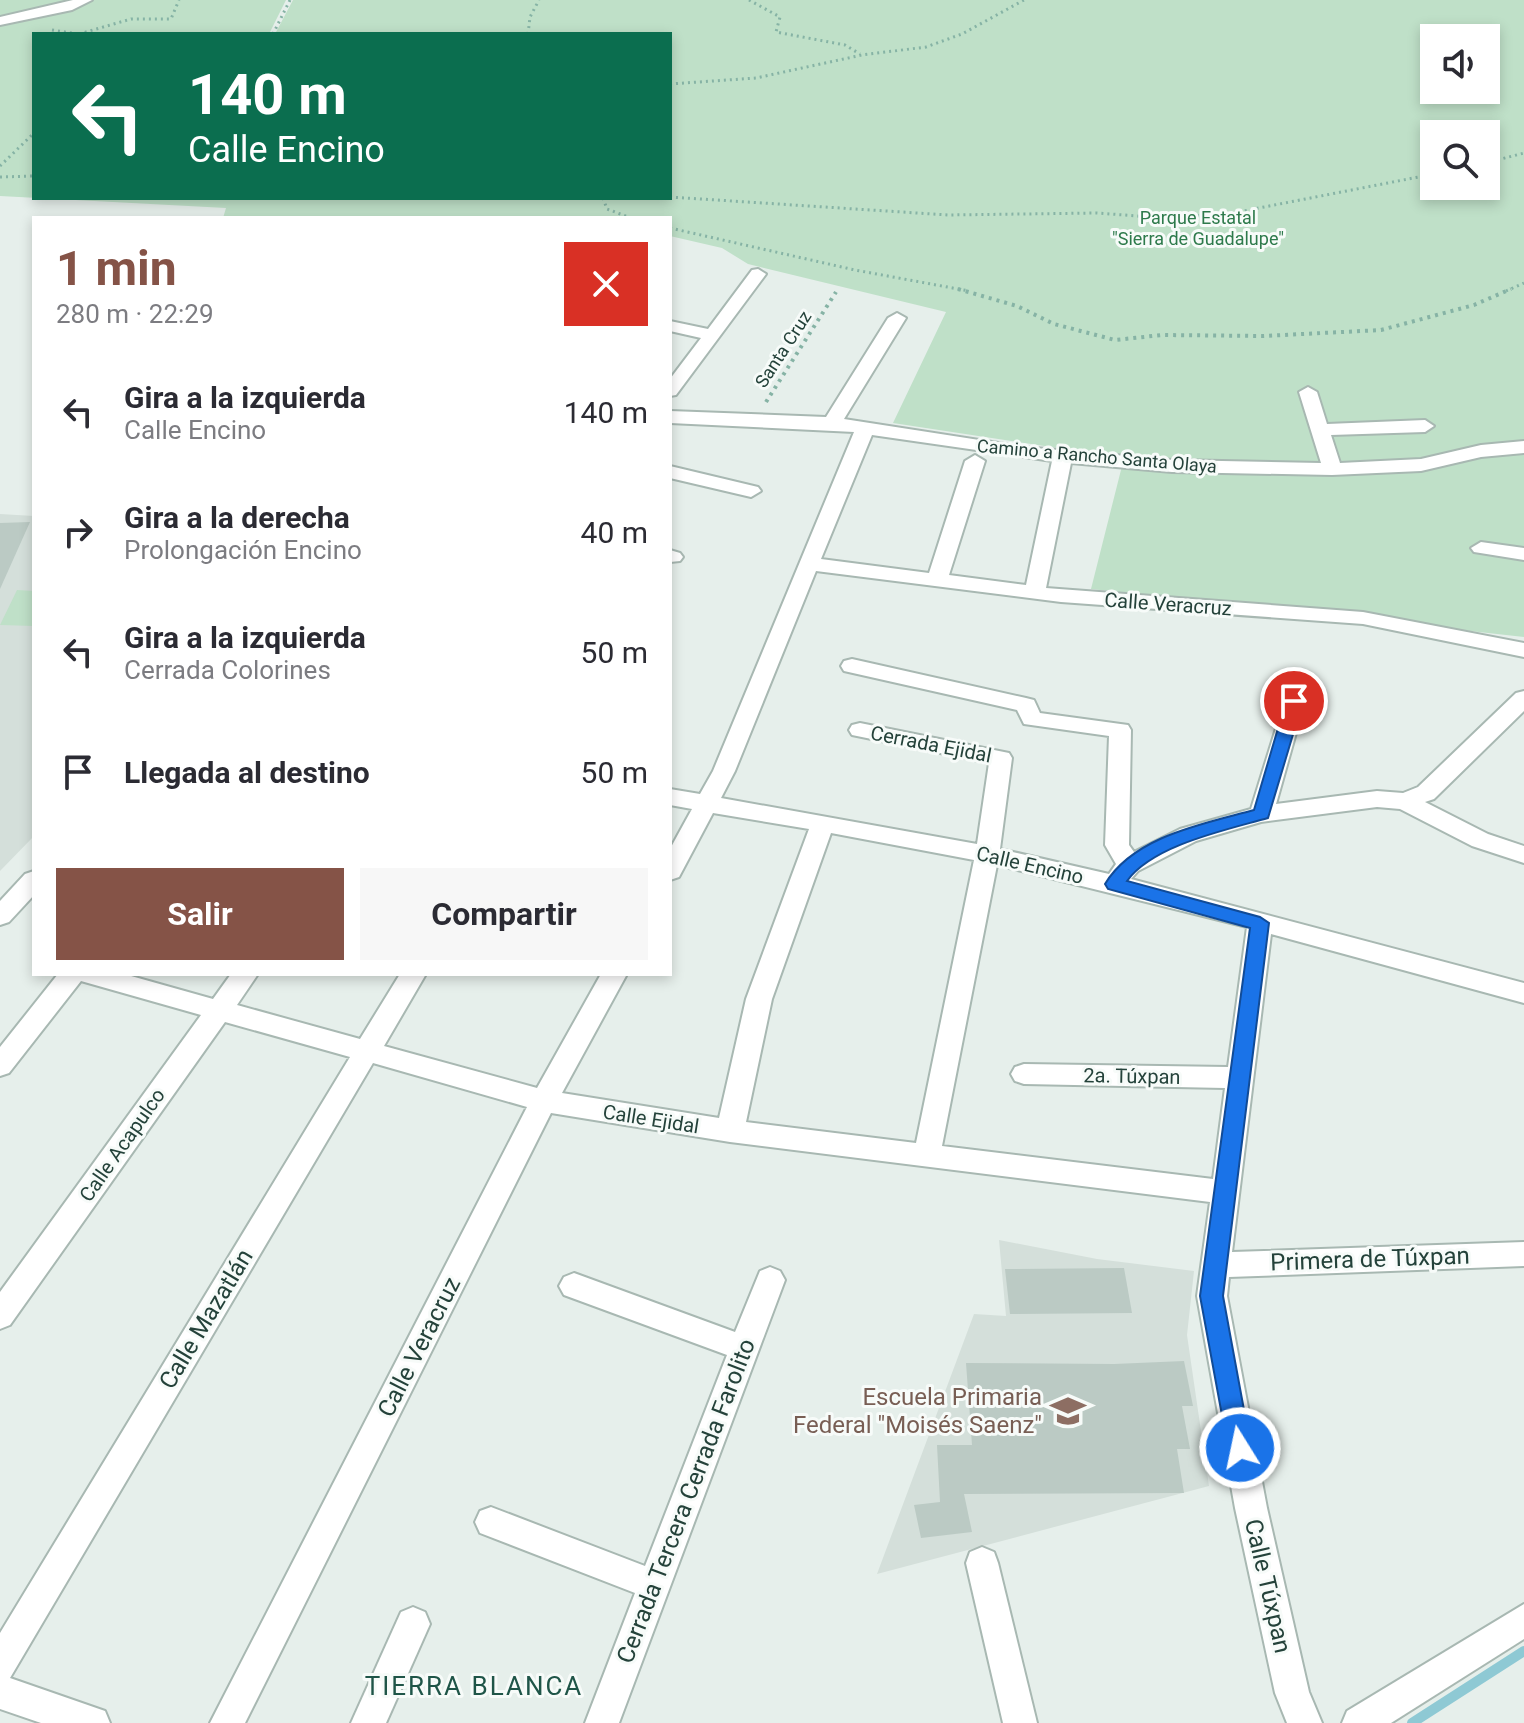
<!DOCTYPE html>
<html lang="es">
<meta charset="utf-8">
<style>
:root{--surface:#fff;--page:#f7f7f7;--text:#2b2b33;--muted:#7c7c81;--accent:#855347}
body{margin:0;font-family:Roboto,sans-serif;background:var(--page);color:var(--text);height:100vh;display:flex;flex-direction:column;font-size:30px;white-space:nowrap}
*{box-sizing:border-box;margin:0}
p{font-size:26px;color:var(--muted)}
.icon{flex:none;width:44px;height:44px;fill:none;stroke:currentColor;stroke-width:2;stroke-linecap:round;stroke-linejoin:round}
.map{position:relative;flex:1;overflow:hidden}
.sheet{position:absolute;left:32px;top:216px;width:640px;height:760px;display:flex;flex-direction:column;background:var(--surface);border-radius:0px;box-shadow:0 4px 12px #0003}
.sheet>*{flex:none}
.guide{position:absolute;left:32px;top:32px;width:640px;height:168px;border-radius:0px;box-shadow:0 4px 12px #0003;background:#0b6e4f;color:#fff;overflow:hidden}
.tools{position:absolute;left:1420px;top:24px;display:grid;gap:16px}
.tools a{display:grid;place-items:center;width:80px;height:80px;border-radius:0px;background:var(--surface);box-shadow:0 4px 12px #0003;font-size:40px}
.pin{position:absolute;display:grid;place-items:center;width:68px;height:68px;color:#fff;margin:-34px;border:4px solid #fff;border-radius:50%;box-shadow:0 2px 8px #0007}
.me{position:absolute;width:88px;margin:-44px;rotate:350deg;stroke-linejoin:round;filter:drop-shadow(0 0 6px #0008)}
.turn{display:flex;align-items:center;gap:28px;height:168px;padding:0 24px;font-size:36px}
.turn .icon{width:104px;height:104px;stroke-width:2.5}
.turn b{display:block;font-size:56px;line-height:68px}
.round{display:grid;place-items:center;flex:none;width:84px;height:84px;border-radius:0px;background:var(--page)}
.headline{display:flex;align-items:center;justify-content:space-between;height:136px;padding:0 24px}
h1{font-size:48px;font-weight:700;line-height:60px;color:var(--accent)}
.primary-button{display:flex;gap:16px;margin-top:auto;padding:16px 24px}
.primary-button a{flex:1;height:92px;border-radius:0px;background:var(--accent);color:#fff;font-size:32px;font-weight:700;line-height:92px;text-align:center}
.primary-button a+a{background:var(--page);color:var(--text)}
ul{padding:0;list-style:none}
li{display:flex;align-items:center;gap:24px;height:120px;padding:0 24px}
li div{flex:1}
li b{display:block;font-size:30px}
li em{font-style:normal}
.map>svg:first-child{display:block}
</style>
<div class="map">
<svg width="1524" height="1723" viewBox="0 0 1524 1723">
<rect width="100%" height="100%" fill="#e6efeb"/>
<!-- built -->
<g fill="#d4dfda">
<path d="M0,514L34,516V836L0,871Z"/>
<path d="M999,1240L1097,1259L1194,1271L1187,1335L1209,1486L877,1574L974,1314L1006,1316Z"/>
</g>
<!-- green -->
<g fill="#bfe0c8" fill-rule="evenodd">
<path d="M0,0H286L269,34H34V198H670V34H275L293,0H1524V637L1091,589L1124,458L893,423L946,312L748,264L722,248L670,236V218H223L226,208L0,196ZM1434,38H1486V90H1434ZM1434,134H1486V186H1434Z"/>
<path d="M17,590L34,591V626L0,625Z"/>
</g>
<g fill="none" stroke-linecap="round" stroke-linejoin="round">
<!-- stream -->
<path stroke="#8ec9d4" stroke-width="10" d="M1412,1723L1524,1651"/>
</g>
<!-- building -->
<g fill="#bbcac4">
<path d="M30,522L0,589V523Z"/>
<path d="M1124,1268L1132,1313L1010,1314L1005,1269Z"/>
<path d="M1184,1361L1193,1406H1182L1190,1449H1177L1184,1493L964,1494L972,1532L921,1538L914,1505L940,1502L937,1445H972L966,1363L1114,1364Z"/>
</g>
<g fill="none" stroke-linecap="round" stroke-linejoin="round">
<!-- minor casing -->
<g stroke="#a8b8b2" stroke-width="4">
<g id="minor">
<path d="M73,0H92L72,10L0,25V17Z"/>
<path d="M758,269L766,274L676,395L670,396V379L701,338L670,331V321L708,329L752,270Z"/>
<path d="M897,313L906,318L844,419L1024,447L1172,460L1321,463L1299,392L1308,387L1317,392L1327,424L1425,420L1434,426L1425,432L1331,435L1340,463L1421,459L1481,445L1524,441V453L1481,457L1421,471L1332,475L1172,472L1071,463L1046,588L1363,612L1524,643V657L1363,624L1061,602L816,571L735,771L721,798L977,844L989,763L852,735L849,730L852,725L860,723L1009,753L1012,758L1000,849L1109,874L1116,864L1105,845L1109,736L1024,724L1017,710L844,671L841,666L844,661L852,659L1026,698L1034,700L1040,713L1128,725L1131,730L1129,845L1134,852L1180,829L1251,809L1286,696H1302L1305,701L1276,804L1377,791L1403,793L1418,787L1516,693L1524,691V711L1434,799L1425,802L1488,834L1524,846V863L1472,846L1400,809L1377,807L1261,822L1196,841L1138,871L1131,879L1524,983V1003L1271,934L1232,1252L1524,1242V1266L1229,1277L1227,1296L1267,1508L1309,1692L1322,1723H1287L1275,1693L1235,1508L1197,1296L1210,1202L730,1142L551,1113L245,1723H210L527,1107L373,1063L10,1678L105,1711L110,1723H41L0,1709V1633L350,1057L225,1022L10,1325L0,1329V1292L201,1015L81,981L9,1073L0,1076V1047L58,974H124L213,999L231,974H258L237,1005L360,1039L400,974H426L384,1046L537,1088L601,974H627L562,1093L719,1118L746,999L809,829L713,813L679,877L670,880V849L692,809L670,805V789L700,794L713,771L854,432L670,423V411L826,417L888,318ZM872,435L1052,461L1026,585L949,575L985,461L975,455L965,461L929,573L821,559ZM831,833L974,860L916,1143L746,1122L772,999ZM997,865L1247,927L1228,1067L1024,1064L1015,1067L1011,1074L1015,1081L1024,1084L1225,1088L1213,1179L942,1146Z"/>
<path d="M670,466L758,487L761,491L751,497L670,478Z"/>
<path d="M1481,542L1524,548V560L1474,552L1471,548Z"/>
<path d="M670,550L680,553L683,557L680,561L670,562Z"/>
<path d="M34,871V895L9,922L0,925V901L25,874Z"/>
<path d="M770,1267L780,1271L785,1280L619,1723H585L635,1593L480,1533L475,1522L480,1511L491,1507L645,1566L727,1355L564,1295L559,1286L564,1277L574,1273L735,1332L760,1271Z"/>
<path d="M982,1547L994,1552L998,1563L1037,1723H1003L966,1563L970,1552Z"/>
<path d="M1524,1604V1639L1391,1723H1342L1347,1711Z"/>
<path d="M413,1607L425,1612L430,1624L386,1723H351L401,1612Z"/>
</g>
</g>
<!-- path-far1 -->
<g stroke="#86b3a5" stroke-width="3" stroke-dasharray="2 4" stroke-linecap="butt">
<path d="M749,0L780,17L776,32L845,45L860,54"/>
<path d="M52,30L78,34"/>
<path d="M79,34L131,19H171L179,0"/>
<path d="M273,34L290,0"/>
<path d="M528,34L530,17L539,0"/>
<path d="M670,84L756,78L862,55L926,47L962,34L1024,0"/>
<path d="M1486,163L1524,153"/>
<path d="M0,166L34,133"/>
<path d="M0,177L34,176"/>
<path d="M670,197L948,215L1097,213L1164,218L1228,214L1434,174"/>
<path d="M603,198L607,209L631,218"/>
<path d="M670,228L855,270L969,291"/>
<path d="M1506,291L1524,283"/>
</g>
<!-- path -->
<g stroke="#86b3a5" stroke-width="4" stroke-dasharray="3 5" stroke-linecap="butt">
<path d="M958,289L1017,306L1054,324L1115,340L1162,335L1264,336L1381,330L1474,305L1511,289"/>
<path d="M766,402L836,292"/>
</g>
<!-- minor -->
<use href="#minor" fill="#fff" fill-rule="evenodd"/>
</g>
<!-- route -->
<path fill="#1a73e8" stroke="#114b97" stroke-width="2" d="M1294,695L1303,701L1268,818C1226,830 1153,845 1127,881L1260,917L1269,923L1223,1296L1251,1448L1248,1456L1240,1459L1231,1456L1228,1448L1200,1296L1250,928L1108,889L1105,884C1134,836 1203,824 1254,810L1286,701Z"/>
<!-- icons -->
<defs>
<g id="school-bare" transform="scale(2.76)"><path d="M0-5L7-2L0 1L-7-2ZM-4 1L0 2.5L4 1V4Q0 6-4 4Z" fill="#8d6e63" stroke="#f7fbf9" stroke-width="2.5" paint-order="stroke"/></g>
</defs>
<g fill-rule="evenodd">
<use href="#school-bare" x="1068" y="1411"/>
</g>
<g text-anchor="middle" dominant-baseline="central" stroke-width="6" stroke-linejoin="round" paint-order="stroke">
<!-- far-park labels -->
<g font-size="18" fill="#2d7a4b" stroke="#f7fbf9">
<text x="1198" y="217">Parque Estatal<tspan x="1198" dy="21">"Sierra de Guadalupe"</tspan></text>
</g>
<!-- far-street labels -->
<g font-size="18" fill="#24423a" stroke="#f7fbf9">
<text transform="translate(783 349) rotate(-57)">Santa Cruz</text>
<text transform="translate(1097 456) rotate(5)">Camino a Rancho Santa Olaya</text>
</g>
<!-- street labels -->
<g font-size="20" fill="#24423a" stroke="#f7fbf9">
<text transform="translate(1168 604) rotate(4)">Calle Veracruz</text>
<text transform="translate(931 744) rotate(11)">Cerrada Ejidal</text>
<text transform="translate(1030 865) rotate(13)">Calle Encino</text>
<text transform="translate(1132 1076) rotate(1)">2a. Túxpan</text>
<text transform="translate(651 1119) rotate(9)">Calle Ejidal</text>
<text transform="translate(122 1145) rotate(-55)">Calle Acapulco</text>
</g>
<!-- near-street labels -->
<g font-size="24" fill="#24423a" stroke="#f7fbf9">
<text transform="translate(1370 1259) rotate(-2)">Primera de Túxpan</text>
<text transform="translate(206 1319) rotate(-59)">Calle Mazatlán</text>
<text transform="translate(419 1347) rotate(-63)">Calle Veracruz</text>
<text transform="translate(686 1501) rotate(-69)">Cerrada Tercera Cerrada Farolito</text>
<text transform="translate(1268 1586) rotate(77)">Calle Túxpan</text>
</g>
<!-- near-education labels -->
<g font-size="24" fill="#785e54" stroke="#f7fbf9" text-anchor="end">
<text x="1042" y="1397">Escuela Primaria<tspan x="1042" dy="28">Federal "Moisés Saenz"</tspan></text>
</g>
<!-- near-neighbourhood labels -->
<g font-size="26" letter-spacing="2" fill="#1f5548" stroke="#f7fbf9">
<text x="474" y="1686">TIERRA BLANCA</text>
</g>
</g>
</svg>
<div class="tools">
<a><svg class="icon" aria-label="sound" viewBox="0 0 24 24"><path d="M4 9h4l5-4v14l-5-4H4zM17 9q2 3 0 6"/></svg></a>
<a><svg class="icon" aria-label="search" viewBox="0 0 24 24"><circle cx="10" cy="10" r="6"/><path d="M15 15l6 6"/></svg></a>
</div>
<div class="pin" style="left:1294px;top:701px;background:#d93025"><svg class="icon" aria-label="arrive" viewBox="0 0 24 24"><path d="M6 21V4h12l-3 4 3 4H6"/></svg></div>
<svg class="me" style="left:1240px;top:1448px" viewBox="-20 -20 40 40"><circle r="17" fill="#1a73e8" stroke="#fff" stroke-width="3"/><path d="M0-11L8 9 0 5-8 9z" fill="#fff"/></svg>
<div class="guide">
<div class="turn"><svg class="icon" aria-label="left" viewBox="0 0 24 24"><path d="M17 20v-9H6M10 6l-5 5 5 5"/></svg><div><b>140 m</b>Calle Encino</div></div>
</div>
<section class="sheet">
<div class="headline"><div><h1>1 min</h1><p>280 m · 22:29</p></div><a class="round" style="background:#d93025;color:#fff"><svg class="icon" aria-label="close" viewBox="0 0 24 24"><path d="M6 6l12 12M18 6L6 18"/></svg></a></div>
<ul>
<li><svg class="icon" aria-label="left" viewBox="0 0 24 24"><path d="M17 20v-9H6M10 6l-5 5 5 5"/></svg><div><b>Gira a la izquierda</b><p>Calle Encino</p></div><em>140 m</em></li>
<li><svg class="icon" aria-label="right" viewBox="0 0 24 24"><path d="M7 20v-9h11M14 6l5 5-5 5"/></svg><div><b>Gira a la derecha</b><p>Prolongación Encino</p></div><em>40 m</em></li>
<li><svg class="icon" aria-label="left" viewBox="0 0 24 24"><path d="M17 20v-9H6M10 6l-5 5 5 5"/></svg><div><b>Gira a la izquierda</b><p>Cerrada Colorines</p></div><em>50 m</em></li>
<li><svg class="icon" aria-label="arrive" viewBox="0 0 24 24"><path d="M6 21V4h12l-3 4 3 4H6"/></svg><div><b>Llegada al destino</b></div><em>50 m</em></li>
</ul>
<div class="primary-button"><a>Salir</a><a>Compartir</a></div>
</section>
</div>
